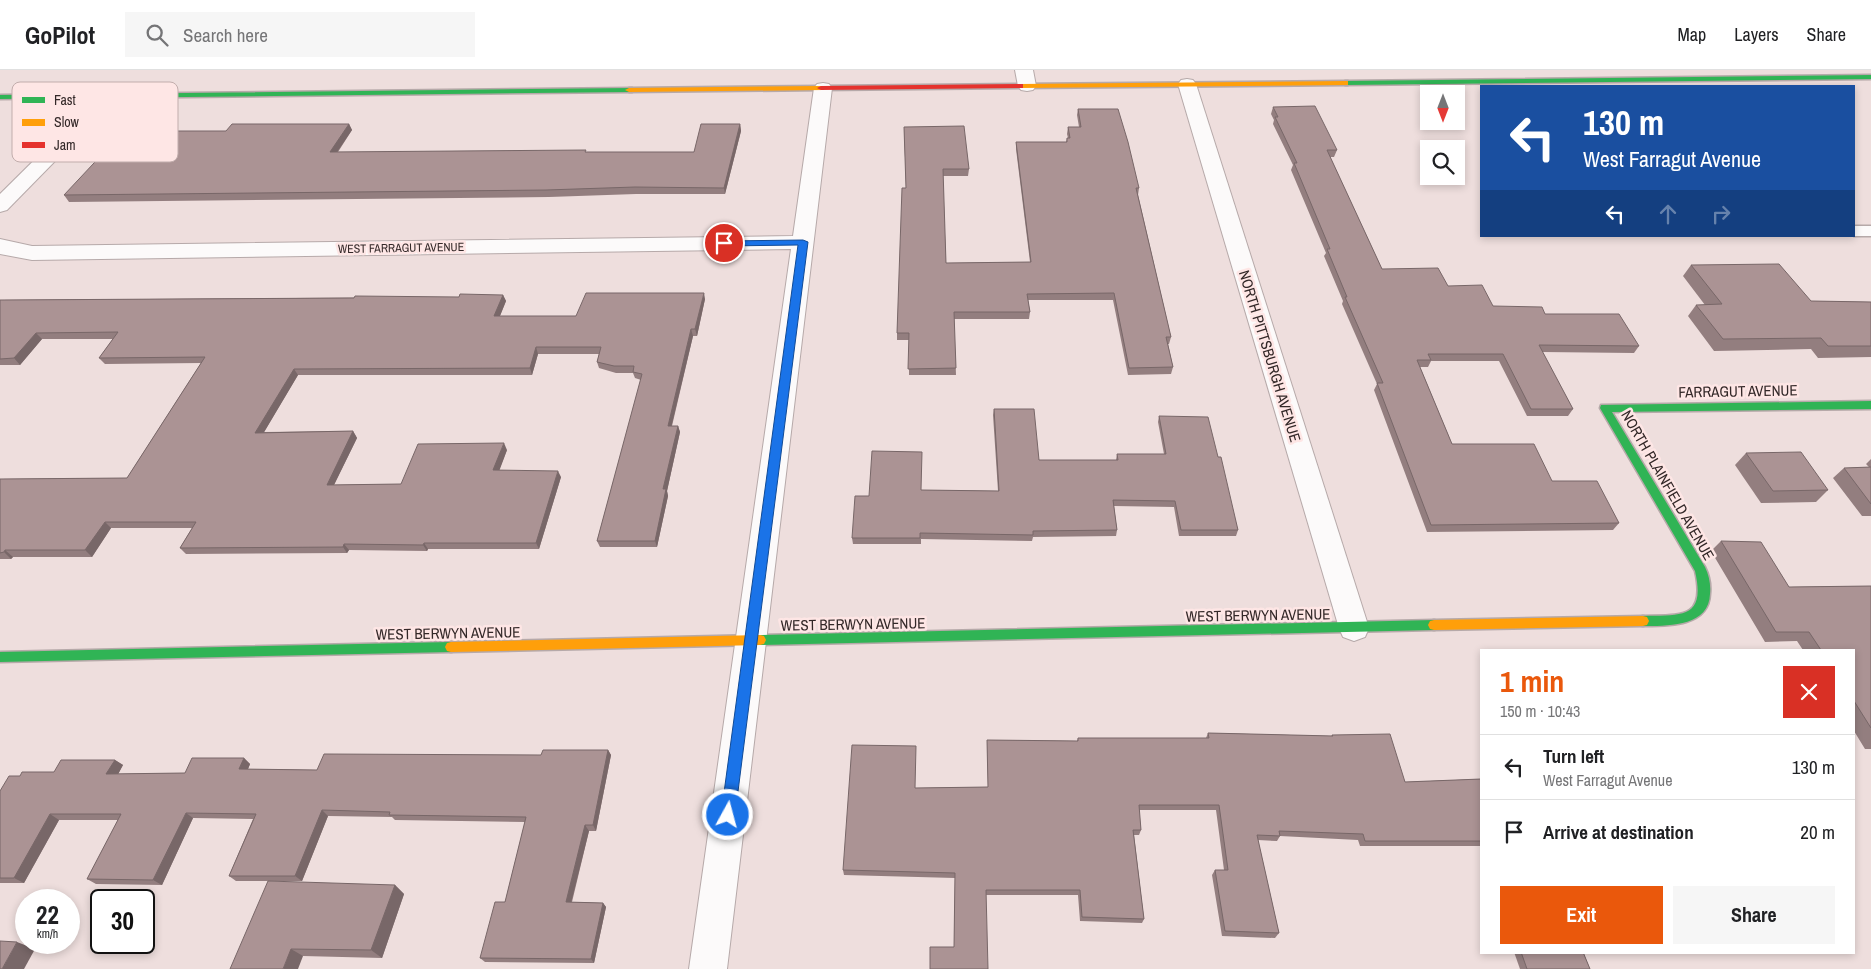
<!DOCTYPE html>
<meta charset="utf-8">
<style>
:root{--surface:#fff;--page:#f6f6f6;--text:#202124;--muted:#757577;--line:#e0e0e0;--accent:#ea580c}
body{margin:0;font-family:"Archivo Narrow",sans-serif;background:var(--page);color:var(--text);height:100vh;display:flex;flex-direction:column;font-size:19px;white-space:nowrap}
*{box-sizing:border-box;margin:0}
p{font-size:16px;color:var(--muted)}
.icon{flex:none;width:28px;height:28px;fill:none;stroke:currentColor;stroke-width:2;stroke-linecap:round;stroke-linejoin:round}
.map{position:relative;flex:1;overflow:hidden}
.drawer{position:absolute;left:1480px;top:579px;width:375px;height:305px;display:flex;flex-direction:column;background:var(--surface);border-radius:0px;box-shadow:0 2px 8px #0003}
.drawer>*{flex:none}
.top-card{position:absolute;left:1480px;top:15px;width:375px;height:152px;border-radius:0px;box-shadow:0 2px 8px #0003;background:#1a4fa0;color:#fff;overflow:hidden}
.needle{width:32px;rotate:180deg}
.buttons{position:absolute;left:1420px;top:15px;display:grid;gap:10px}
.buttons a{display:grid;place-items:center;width:45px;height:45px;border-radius:0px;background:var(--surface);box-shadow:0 2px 8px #0003;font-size:25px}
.speed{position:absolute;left:15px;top:819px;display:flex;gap:10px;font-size:25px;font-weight:700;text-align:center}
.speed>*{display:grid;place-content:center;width:65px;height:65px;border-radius:50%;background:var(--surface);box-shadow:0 2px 8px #0003;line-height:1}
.speed small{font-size:12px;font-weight:400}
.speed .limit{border:2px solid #111;border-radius:8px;background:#fff;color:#111}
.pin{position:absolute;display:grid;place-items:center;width:42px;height:42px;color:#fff;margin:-21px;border:2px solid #fff;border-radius:50%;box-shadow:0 1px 5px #0007}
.me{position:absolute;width:55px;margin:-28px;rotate:7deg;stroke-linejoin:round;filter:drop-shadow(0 0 4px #0008)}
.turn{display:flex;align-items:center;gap:18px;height:105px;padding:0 20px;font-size:22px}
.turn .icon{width:65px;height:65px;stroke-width:2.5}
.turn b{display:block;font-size:35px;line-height:42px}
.lanes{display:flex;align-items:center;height:48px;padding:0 20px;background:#0003;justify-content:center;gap:25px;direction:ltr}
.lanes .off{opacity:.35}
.round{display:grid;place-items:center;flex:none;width:52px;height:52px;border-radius:0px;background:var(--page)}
.summary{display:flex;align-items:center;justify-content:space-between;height:85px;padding:0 20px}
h1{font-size:30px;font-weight:800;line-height:38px;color:var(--accent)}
.button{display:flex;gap:10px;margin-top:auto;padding:10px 20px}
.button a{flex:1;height:58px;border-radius:0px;background:var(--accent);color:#fff;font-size:20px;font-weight:800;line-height:58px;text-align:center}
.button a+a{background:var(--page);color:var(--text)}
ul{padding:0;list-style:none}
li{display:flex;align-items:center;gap:15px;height:65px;padding:0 20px;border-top:1px solid var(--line)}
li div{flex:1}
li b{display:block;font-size:19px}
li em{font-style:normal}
header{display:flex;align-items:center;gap:30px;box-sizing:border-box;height:70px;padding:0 25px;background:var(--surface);border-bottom:1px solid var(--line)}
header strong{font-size:24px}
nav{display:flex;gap:28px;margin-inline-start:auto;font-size:18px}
.search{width:350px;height:45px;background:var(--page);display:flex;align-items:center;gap:12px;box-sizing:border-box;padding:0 18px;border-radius:0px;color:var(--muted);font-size:19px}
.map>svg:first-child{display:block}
</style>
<header>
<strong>GoPilot</strong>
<div class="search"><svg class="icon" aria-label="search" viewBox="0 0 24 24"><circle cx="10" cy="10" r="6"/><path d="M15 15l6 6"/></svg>Search here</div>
<nav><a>Map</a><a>Layers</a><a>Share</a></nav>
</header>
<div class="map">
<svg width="1871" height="899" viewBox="0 0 1871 899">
<rect width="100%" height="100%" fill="#eededd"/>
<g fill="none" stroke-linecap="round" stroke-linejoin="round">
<!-- lane casing -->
<g stroke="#b6a9a9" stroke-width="3">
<rect id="lane" x="1854" y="156" width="17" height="10"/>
</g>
<!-- street casing -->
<g stroke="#b6a9a9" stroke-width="2">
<g id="street">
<path d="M1015,0H1033L1036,16L1033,20L1027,21L1021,20L1018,16Z"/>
<path d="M1187,9L1193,10L1196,14L1369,558L1365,567L1354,571L1343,567L1339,558L1178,14L1181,10Z"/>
<path d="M823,13L829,14L832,18L727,899H689L791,179L32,190L0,184V169L32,176L793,166L814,18L817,14Z"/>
<path d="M109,20L115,22L118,26L115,30L7,140L0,142V124L103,22Z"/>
</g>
</g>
<!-- fast casing -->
<g stroke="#b6a9a9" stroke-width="3">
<g id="fast">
<path d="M1871,5V9L1345,15L1341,13L1345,11Z"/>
<path d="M632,18V22H629L0,29V25Z"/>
<path d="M1871,331V339L1612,342L1705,497C1709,505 1711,515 1710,524C1709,557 1667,556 1643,556L1639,555L1637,551L1639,547L1643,546C1682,545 1706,549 1695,501L1600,338L1601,335Z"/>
<path d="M1434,550L1438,551L1440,555L1438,559L1434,560L760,575L756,574L754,570L756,566L760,565Z"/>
<path d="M451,572L455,573L457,577L455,581L451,582L0,592V582Z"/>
</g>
</g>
<!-- slow casing -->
<g stroke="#b6a9a9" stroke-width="3">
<g id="slow">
<path d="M1345,11H1348V15L1020,18L1016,16L1020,14Z"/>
<path d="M821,16H824V20L629,22L625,20L629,18Z"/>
<path d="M1643,546L1647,547L1649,551L1647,555L1643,556L1434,560L1430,559L1428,555L1430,551L1434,550Z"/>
<path d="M760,565L764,566L766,570L764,574L760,575L451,582L447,581L445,577L447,573L451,572Z"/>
</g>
</g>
<!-- jam casing -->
<g stroke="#b6a9a9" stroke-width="3">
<path id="jam" d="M1020,14H1023V18L821,20L817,18L821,16Z"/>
</g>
<!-- lane -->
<use href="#lane" fill="#fcfafa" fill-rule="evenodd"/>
<!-- street -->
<use href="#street" fill="#fcfafa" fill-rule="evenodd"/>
<!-- fast -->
<use href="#fast" fill="#30b455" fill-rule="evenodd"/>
<!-- slow -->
<use href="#slow" fill="#ff9f0a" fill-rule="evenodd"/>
<!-- jam -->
<use href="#jam" fill="#e5322d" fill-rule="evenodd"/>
</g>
<!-- wall -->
<g fill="#937e7f">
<path d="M1273,37L1337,80L1334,87H1330L1382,199L1448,216L1493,236L1545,244L1639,276L1634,283L1542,282L1573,339L1568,346H1527L1499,291H1431L1428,297H1420L1452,374L1552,411L1619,453L1613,460L1427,462L1374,320L1377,314L1342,234L1343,231L1324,186L1326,183L1291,100L1293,95L1273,54L1274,50L1271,44Z"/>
<path d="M1078,39L1139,118L1138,125L1171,267L1169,274H1168L1173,297L1171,304L1128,305L1113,230H1028L1030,242L1029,249H954L956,305H909V270H897V263L906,118L904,57L969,99L968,106H943L946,193L1030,192L1016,79V72H1066L1067,68H1068L1067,64L1068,57H1079L1077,45Z"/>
<path d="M349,54L352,60L338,82H694L740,54L741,61L725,124H636L549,127L69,132L64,125L226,61Z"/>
<path d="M1691,195L1811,231L1871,232V287L1818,288L1811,279L1714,281L1688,246L1696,235H1705L1683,206Z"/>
<path d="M503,225L506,231L500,246H576L705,229L697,266H693L672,356H678L680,362L667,421L668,426L657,477H600L597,471L641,310L635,308L633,303H616L599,298L597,292L599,284H538L532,305H298L264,362L353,361L357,368L334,415L401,414L507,380L499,400L561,407L539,479H428L427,481L349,480L347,483L186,484L180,478L192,458H111L92,487H13L11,489H0V409L127,408L201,293L105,294L99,288L113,269H42L20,295H0V230L459,227Z"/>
<path d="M994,339L1039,390H1116L1117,384H1164L1158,352L1159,346L1218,387L1238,460L1236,466H1179L1174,437L1114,436L1117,460L1116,466L1033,467L1032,471L921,469V474H853L852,468L869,426L921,420L998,421L993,345Z"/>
<path d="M1746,383L1828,420L1816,432L1761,433L1735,395Z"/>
<path d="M1871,389V446H1862L1833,408L1844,398L1869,397L1866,394Z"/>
<path d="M1721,471L1789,517L1871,516V679H1865L1854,661V580H1803L1797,571L1765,572L1711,481Z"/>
<path d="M1208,663L1331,666L1332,665L1405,712L1481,709V776H1360L1358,770L1280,766L1277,771L1258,770L1279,863L1275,868L1222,866L1212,805L1215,800H1224L1216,740H1139L1141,760L1139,765H1134L1144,849L1142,853L1080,851L1078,825H986L954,877L955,808L844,805L843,800L915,718L988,717L987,670L1077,671L1078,668H1206Z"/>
<path d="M608,680L611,685L596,761H589L572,832L603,833L606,837L594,893L485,892L480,888L505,832L525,752L395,750L392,747L328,746L302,811H236L229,806L253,749L193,748L162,815L96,814L87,809L118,750H59L24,813H0V721L20,706L54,702L115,690L123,695L118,704L185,703L244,688L250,694L248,699L317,700L541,685Z"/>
<path d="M395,815L404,824L382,888L303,886L230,899Z"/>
<path d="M1514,882H1583L1590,899H1520Z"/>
</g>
<!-- shaded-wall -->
<g fill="#786768">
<path d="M349,54L352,60L333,88L330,82Z"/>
<path d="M740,54L741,61L725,124L724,118Z"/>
<path d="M704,223L705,229L697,266L695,259Z"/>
<path d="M503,225L506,231L497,253L494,246Z"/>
<path d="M691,259L693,266L670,362L668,356Z"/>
<path d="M36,263L42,269L20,295L14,288Z"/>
<path d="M536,277L538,284L532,305L530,298Z"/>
<path d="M294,299L298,305L260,369L255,363Z"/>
<path d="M678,356L680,362L667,421L668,426L657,477L655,471L663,419Z"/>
<path d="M353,361L357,368L331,421L327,415Z"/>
<path d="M504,373L507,380L497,407L493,400Z"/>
<path d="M558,401L561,407L539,479L536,473Z"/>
<path d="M105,452L111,458L92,487L85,480Z"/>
<path d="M424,473L428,479L427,481L423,475Z"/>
<path d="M344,474L349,480L347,483L343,477Z"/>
<path d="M5,480L13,487L11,489L4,482Z"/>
<path d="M608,680L611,685L596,761L593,755Z"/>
<path d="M244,688L250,694L246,704L239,699Z"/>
<path d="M115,690L123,695L115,710L106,704Z"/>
<path d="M322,740L328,746L302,811L295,806Z"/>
<path d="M186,743L193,748L162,815L153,810Z"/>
<path d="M50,744L59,750L24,813L14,808Z"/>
<path d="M585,755L589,761L570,837L566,832Z"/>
<path d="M395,815L404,824L382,888L371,880Z"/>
<path d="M603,833L606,837L594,893L591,889Z"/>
<path d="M17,872L35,879L24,899H2Z"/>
<path d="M291,879L303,886L298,899H283Z"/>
</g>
<!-- building -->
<g fill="#ab9394" stroke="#786768">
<path d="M1315,36L1337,80H1327L1382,199L1438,198L1448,216L1482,215L1493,236L1542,237L1545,244H1619L1639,276L1539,275L1573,339H1531L1503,284H1428L1431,290H1417L1452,374H1534L1552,411H1597L1619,453L1431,455L1377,313H1383L1345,227H1347L1327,179H1330L1294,93H1297L1275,47H1278L1273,37Z"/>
<path d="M1078,39H1118L1128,72L1139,118H1136L1171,267H1166L1173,297L1129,298L1114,223L1027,224L1030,242H954L956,298L908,299L909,263H897L902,118H906L904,57L964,56L969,99H943L946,193L1031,192L1016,72H1067V68H1070L1068,57H1081Z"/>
<path d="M232,54H349L330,82L586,80L585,82H694L701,54H740L724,118L635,117L546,120L64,125L124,61H226Z"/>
<path d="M1779,194L1811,231L1871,232V276H1828L1821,268L1723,269L1696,235L1722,234L1691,195Z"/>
<path d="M586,223H704L695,259H691L668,356H678L663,419H666L655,471H597L642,304L633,302L634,296H614L597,292L601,277H536L530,298L294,299L255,363L353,361L327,415L401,414L418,374L504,373L493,400L558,401L536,473H424L423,475L344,474L343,477L180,478L196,452H105L85,480H5L4,482L0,483V409L127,408L205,287L99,288L118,262L36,263L14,288L0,289V230L354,228L355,226L459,227L460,224L503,225L494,246H576Z"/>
<path d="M994,339H1034L1039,390H1118L1117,384H1166L1159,346L1208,347L1218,387H1221L1238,460H1181L1175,431L1113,430L1117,460L1033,461V465L920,463V468H852L855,426H869L872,381L922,382L921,420L999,421Z"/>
<path d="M1801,382L1828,420L1773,421L1746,383Z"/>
<path d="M1871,397V434L1844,398Z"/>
<path d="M1721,471L1761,472L1789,517L1871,516V658L1854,631V580H1821L1809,562H1776Z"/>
<path d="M1208,663L1333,666L1332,665L1390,664L1405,712L1481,709V771H1365L1363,764L1279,761L1280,766L1257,765L1279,863L1225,861L1215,800H1228L1219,735H1139L1141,760H1133L1144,849L1082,847L1080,820H986L988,899H930V877H954L955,803L843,800L852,675L916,676L915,718L988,717L987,670L1078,671V668H1209Z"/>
<path d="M543,680H608L593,755H585L566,832L603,833L591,889L480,888L495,832H505L526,747L389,745L390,742L322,740L295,806H229L256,744L186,743L153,810L87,809L121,744H50L14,808H0V721L9,706H20L22,702H54L61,690H115L106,704L185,703L192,688H244L239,699L317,700L324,684L541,685Z"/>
<path d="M268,811L395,815L371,880L291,879L283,899H230Z"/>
<path d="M0,871L17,872L2,899H0Z"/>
<path d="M1521,882H1583L1590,899H1527Z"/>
</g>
<!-- route -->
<path fill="#1a73e8" stroke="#114b97" d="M803,170L808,172L735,745L733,750L728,752L723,750L721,745L798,175L724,176L720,173L724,171Z"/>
<g text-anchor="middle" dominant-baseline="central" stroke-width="5" stroke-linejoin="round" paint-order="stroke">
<!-- far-street labels -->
<g font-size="12" fill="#332828" stroke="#fee6e5">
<text transform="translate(401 178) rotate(-1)">WEST FARRAGUT AVENUE</text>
</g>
<!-- street labels -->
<g font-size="15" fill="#332828" stroke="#fee6e5">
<text transform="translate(1270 286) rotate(73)">NORTH PITTSBURGH AVENUE</text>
<text transform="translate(1738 321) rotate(-1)">FARRAGUT AVENUE</text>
<text transform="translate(1668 415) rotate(60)">NORTH PLAINFIELD AVENUE</text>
<text transform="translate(1258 545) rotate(-1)">WEST BERWYN AVENUE</text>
<text transform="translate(853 554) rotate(-1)">WEST BERWYN AVENUE</text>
<text transform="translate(448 563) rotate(-1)">WEST BERWYN AVENUE</text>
</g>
</g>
<!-- legend -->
<rect x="12" y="12" width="166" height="80" rx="8" fill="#fee6e5" stroke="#c1adac" stroke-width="1"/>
<rect x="22" y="27" width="23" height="6" fill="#30b455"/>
<rect x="22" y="49" width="23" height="7" fill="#ff9f0a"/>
<rect x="22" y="72" width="23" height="6" fill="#e5322d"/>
<g font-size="14" fill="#332828">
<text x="54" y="35">Fast</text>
<text x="54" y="57">Slow</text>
<text x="54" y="80">Jam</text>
</g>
</svg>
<div class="buttons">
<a><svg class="needle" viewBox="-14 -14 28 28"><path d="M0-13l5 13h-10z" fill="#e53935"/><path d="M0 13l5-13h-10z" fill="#757577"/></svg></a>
<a><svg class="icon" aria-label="search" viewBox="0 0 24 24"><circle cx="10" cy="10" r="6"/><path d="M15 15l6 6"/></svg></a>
</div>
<div class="speed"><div>22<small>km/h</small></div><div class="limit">30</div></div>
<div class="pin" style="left:724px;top:173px;background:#d93025"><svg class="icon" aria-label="arrive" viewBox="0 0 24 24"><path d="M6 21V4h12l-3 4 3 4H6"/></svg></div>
<svg class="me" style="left:728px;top:745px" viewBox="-20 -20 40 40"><circle r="17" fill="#1a73e8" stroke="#fff" stroke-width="3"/><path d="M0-11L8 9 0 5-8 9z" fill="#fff"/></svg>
<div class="top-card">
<div class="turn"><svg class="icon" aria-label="left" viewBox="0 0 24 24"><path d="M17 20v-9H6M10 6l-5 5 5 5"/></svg><div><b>130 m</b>West Farragut Avenue</div></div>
<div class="lanes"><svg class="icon" aria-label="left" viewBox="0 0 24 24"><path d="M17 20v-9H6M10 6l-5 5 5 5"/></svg><svg class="icon off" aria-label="ahead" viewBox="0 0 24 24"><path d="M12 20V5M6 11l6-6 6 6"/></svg><svg class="icon off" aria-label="right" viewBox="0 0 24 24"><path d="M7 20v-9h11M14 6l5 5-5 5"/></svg></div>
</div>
<section class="drawer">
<div class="summary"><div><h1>1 min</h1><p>150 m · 10:43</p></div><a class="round" style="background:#d93025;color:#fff"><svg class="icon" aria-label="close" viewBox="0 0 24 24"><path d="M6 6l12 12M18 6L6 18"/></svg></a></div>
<ul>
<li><svg class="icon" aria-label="left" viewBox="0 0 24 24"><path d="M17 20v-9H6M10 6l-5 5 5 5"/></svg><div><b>Turn left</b><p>West Farragut Avenue</p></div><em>130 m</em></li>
<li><svg class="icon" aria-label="arrive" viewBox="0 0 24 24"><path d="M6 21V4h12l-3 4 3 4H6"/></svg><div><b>Arrive at destination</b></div><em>20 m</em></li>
</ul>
<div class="button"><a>Exit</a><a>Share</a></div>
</section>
</div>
